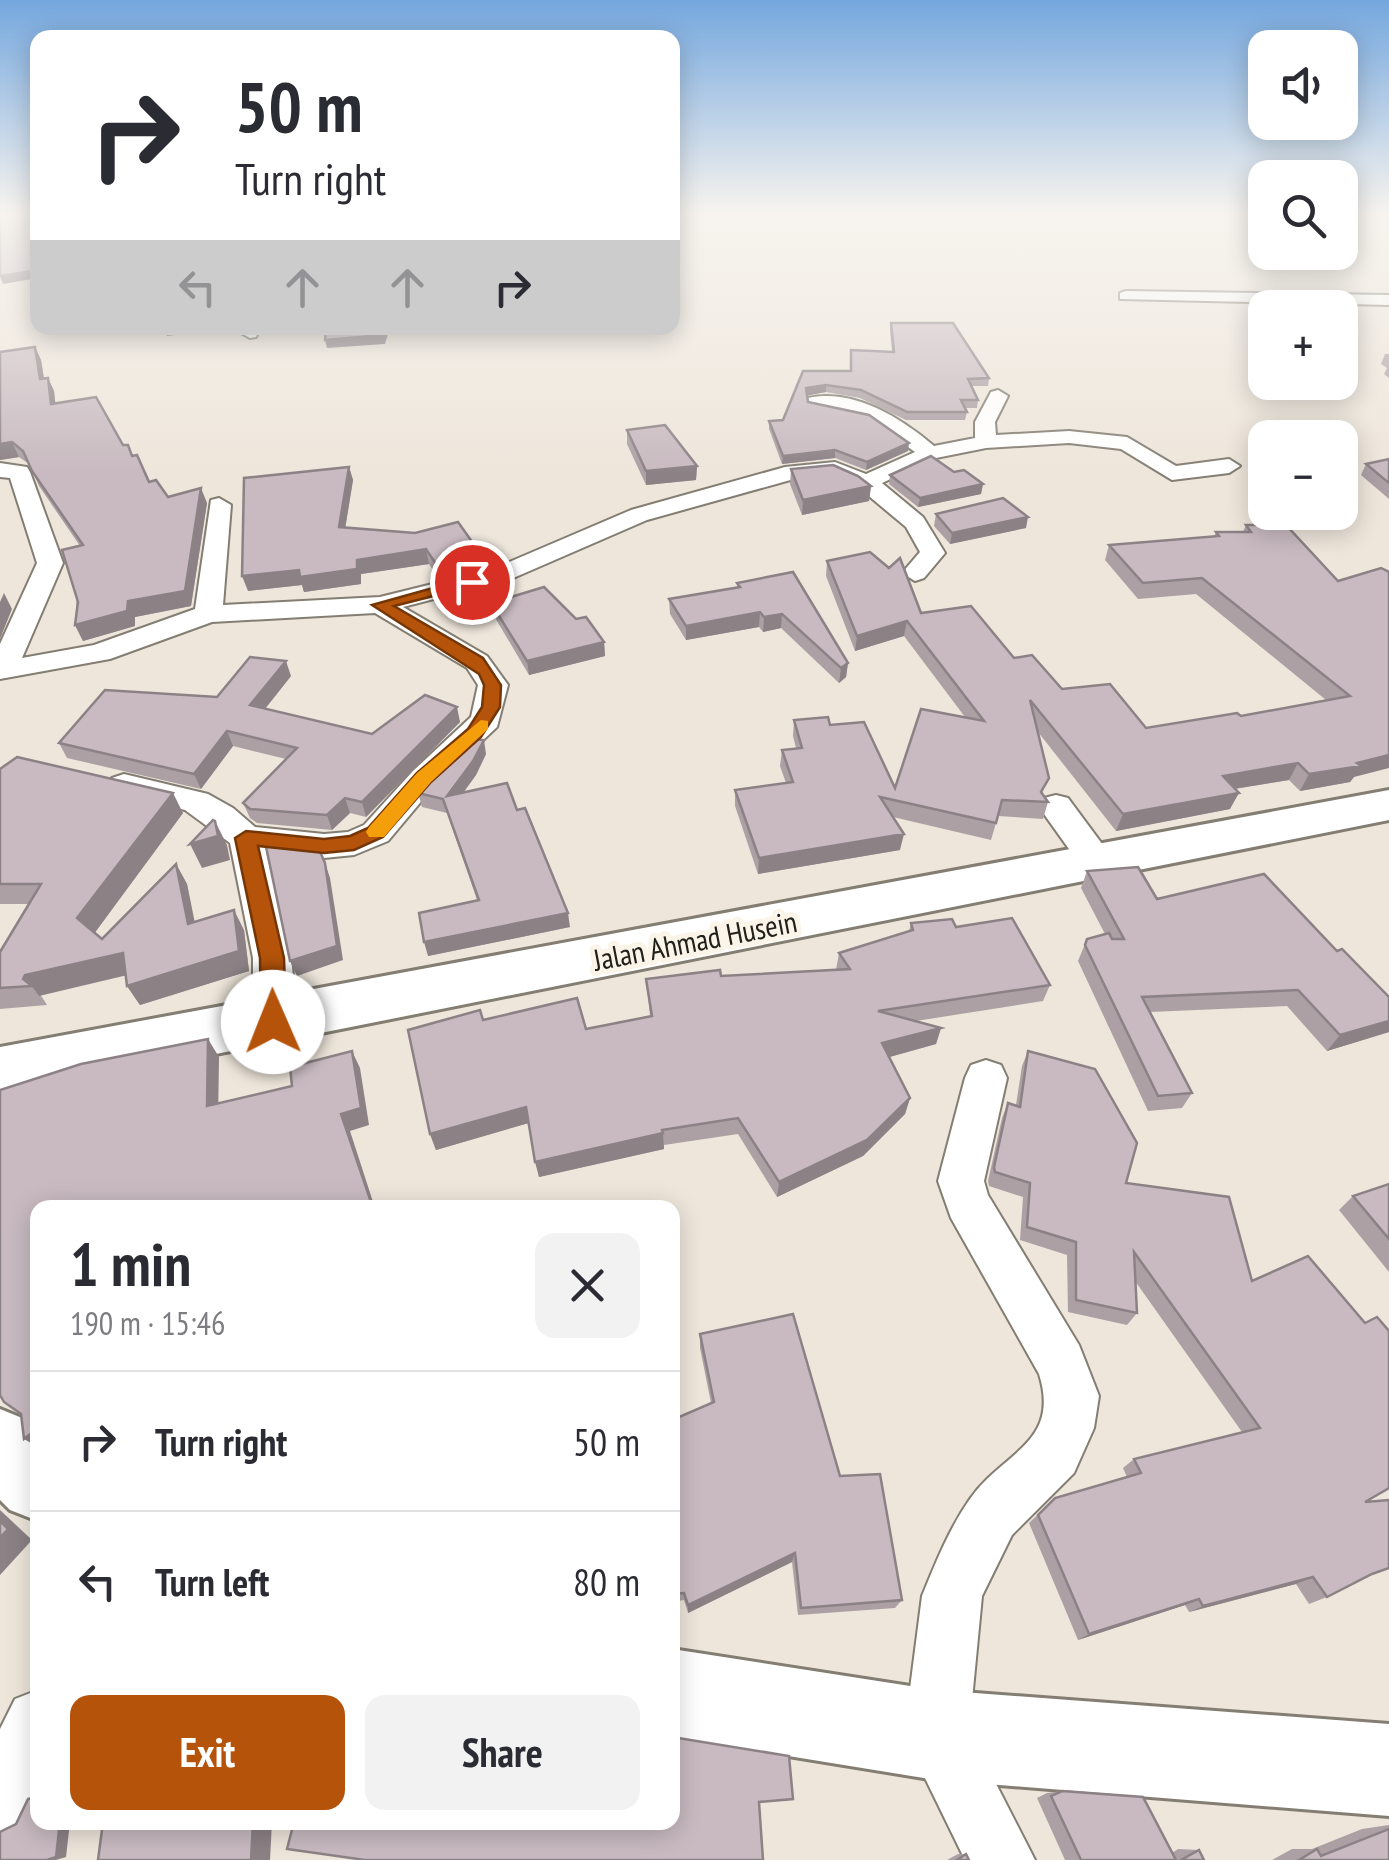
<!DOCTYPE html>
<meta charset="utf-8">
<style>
:root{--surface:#fff;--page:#f2f2f3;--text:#2b2b33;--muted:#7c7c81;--line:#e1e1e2;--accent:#b45309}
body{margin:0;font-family:"PT Sans Narrow",sans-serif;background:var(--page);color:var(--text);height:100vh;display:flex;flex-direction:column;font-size:38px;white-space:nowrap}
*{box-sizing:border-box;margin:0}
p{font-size:32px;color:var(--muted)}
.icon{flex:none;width:55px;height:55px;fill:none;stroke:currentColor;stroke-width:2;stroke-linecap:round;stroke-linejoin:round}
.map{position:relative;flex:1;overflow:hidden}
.panel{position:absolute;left:30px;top:1200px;width:650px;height:630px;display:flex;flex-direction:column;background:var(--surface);border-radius:20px;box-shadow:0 5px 25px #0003}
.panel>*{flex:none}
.hud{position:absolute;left:30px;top:30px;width:650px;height:305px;border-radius:20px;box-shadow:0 5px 25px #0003;background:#fff;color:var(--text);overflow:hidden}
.tools{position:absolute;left:1248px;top:30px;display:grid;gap:20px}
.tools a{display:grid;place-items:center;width:110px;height:110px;border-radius:20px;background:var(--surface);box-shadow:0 5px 25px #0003;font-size:50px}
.pin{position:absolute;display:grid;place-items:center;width:85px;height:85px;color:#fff;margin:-42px;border:5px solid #fff;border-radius:50%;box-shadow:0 2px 10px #0007}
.me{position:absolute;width:110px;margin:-55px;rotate:359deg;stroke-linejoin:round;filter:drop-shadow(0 0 8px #0008)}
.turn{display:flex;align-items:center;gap:35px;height:210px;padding:0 40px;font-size:45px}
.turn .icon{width:130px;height:130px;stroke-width:2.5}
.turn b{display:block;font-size:70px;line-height:85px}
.lanes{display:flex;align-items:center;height:95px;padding:0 40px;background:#0003;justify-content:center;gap:50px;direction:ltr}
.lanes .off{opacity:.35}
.round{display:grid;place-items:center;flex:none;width:105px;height:105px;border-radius:20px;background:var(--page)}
.head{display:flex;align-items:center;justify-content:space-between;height:170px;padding:0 40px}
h1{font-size:60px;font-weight:700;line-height:75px}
.cta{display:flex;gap:20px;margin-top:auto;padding:20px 40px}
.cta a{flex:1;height:115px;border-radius:20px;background:var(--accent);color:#fff;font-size:40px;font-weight:700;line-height:115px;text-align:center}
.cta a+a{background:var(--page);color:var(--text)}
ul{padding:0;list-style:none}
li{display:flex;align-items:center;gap:30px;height:140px;padding:0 40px;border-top:2px solid var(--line)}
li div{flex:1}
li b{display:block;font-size:38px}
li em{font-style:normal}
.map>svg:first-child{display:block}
</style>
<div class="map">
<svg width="1389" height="1860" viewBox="0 0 1389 1860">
<rect width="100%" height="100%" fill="#eee6db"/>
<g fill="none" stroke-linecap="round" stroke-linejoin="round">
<!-- street casing -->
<g stroke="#837d72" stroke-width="4">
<g id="street">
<path d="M1126,291L1389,295V305L1120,299V293Z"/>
<path d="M243,328H260L256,337L250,338L241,333Z"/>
<path d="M998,390L1008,396L995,422L996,435L1069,431L1127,437L1176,466L1229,459L1240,466L1229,473L1172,480L1121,449L1069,443L986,448L936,458L882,483L923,517L945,553L924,578L915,581L902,573L920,552L906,527L858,487L832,476L794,479L647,520L511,579L403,607L487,656L508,685L497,727L435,785L388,841L354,855L324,858L266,852C277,895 308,994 287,1034L273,1038L259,1034L253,1022V958L230,843L185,810L112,792L108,785L112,778L124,774L208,794L233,808L255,827L324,834L348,832L364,825L413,771L471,717L478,685L467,668L375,613L212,622L110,659L0,679V644L37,563L10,478L0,477V463L27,467L30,472L63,563L22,658L94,645L195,609L211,500L219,498L231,505L223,605L380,597L493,569L631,510L785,467L835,462L866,474L915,452L870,420L808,406V398C854,388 901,418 934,446L975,438V422L991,392Z"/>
<path d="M1056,795L1068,798L1108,852L1114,861L1108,870L1096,873L1084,870L1044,814L1039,806L1044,798Z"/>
<path d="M986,1060L1001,1065L1007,1078L984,1181L988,1195L1079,1345L1099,1396L1094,1428L1074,1473L1012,1535L982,1596L969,1731L1035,1860H965L904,1735L922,1596C936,1562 949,1529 970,1499C1002,1452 1061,1444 1039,1374L951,1218L938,1181L965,1078L971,1065Z"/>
<path d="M38,1690V1793L24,1823L0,1832V1729L15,1699Z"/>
</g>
</g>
<!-- secondary casing -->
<g stroke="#837d72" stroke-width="6">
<g id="secondary">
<path d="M1389,790V820L0,1097V1047Z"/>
<path d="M0,1409L27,1420L38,1429V1521L10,1510L0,1500Z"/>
<path d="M672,1649L936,1690L1389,1724V1816L936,1780L672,1737Z"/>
</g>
</g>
<!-- street -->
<use href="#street" fill="#fff" fill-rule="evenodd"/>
<!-- secondary -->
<use href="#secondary" fill="#fff" fill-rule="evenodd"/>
</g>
<!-- wall -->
<g fill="#aca0a5">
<path d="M891,323L989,378L988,386H972L978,400L977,408H965L967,412L965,420H906L860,398L826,392L807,395L808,402L908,451L866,470L835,458L782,464L769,429V421L783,420L803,371H850L851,350L892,352L890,330Z"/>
<path d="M35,347L41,360L44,378H48L54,391L55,403L123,445L149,482L168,497L207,503L191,606L135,617V626L83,641L75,625L80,546L39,486L29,464L19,457L0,460Z"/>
<path d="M1385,354H1389V378L1384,374L1387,368L1381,364Z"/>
<path d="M627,430L697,466L696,480L646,485L627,444Z"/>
<path d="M1389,459V499L1361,475L1366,464Z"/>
<path d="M349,467L353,480L345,528L480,553L482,568L439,579L429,564L361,574V584L304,592L302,585L248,591Z"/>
<path d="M791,469L871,486L869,501L802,515L790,484Z"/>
<path d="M954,472L983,484L981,494L918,507L889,484L890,475Z"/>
<path d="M936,514L1026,528L950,544L934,526Z"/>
<path d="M1246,525L1338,581L1381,568L1354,777L1350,782L1300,791L1289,780L1235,789L1230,809L1116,831L1038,732L1043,795L1048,802L1043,819L998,816L991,840L893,817L900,850L758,874L735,806V790L786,783L780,766L782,750L796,748L793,736L794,720L830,725L895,788L965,717L904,636L855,651L826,576L827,561L921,613L1014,658L1062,689L1146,728L1241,716L1326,700L1196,594L1138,599L1105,560L1109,545L1214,537L1216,532H1243Z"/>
<path d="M793,572L848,663L846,677L839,683L781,628L763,632L759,627L686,640L670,614L669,599L737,588V583Z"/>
<path d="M448,583L576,619L604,642L605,656L529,675L494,616L492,605L461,613L451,598Z"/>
<path d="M291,676L265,709L372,734L460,722L366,817L350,813L332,830L257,823L250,818L243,803L286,759L233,746L201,789L67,758L59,743Z"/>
<path d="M486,754L476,775L464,792L517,810L570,927L428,956L477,900L447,813L422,807L418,793Z"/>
<path d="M0,769L183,813L95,932L102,939L176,864L187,884L194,922L244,930L249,971L140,1005L127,986L126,975L40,994L47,1005L0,1009V952L29,904H0Z"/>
<path d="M1087,871L1157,899L1337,951L1389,997V1032L1327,1051L1287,1006L1150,1012L1192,1093L1182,1108L1148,1111L1078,961L1087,939L1105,934L1081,888Z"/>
<path d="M911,923L956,927L1050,985L1043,1001L916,1021L941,1028L936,1044L889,1057L910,1098L905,1114L863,1156L777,1197L738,1134L664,1145V1149L539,1177L528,1123L436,1150L430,1134L483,1020L586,1029L650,1016L646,979L836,970L839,953L909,931Z"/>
<path d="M1028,1051L1126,1183L1252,1281L1365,1502L1368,1576L1327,1597L1309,1604L1296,1584L1189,1612L1185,1605L1078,1640L1029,1523L1055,1498L1127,1477L1123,1468L1134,1459L1242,1432L1135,1281L1137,1313L1127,1325L1068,1312L1067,1255L1020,1240L1023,1197L989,1186L988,1181L1002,1118L1008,1103L1016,1105L1022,1066Z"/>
<path d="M1389,1184V1272L1339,1210L1353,1196Z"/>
<path d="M700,1334L840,1476L902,1600L895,1608L798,1615L792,1562L688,1613L684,1600L672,1602V1420L711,1403L700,1348Z"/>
<path d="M1062,1791L1172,1853L1178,1849L1199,1850L1204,1860H1065L1037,1798L1047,1793Z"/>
<path d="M1389,1825V1860H1272L1292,1849H1312L1362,1829Z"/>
<path d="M958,1854H966L969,1860H947Z"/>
</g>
<!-- shaded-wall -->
<g fill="#8c8286">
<path d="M38,270V278L3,284L0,276Z"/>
<path d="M164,328H234L167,336Z"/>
<path d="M264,328H327L328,330L265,334Z"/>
<path d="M386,328H447V329L388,334L385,344L327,348L325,340Z"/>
<path d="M35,347L41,360L46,392L40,379Z"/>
<path d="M48,378L54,391L57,418L51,404Z"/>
<path d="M826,385V392L805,396L806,388Z"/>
<path d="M12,442L19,457L0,460V444Z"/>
<path d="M909,443L908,451L866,470L867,462Z"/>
<path d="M835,450V458L782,464L783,456Z"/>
<path d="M697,466L696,480L646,485V471Z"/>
<path d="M349,467L353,480L343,542L339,527Z"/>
<path d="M983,484L981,494L918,507L920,498Z"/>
<path d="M871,486L869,501L802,515L803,500Z"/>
<path d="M201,488L207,503L191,606L135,617V626L83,641L75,625L128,601Z"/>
<path d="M1028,517L1026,528L950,544L952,533Z"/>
<path d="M426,549L429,564L361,574V584L304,592L302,585L248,591L242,576L299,570Z"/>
<path d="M480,553L482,568L439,579L436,564Z"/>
<path d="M504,586L506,602L461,613L458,597Z"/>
<path d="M4,593L12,609L0,639V602Z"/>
<path d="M760,612L759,627L686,640V626Z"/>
<path d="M782,614L781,628L763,632L764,617Z"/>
<path d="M907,621L904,636L855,651L857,636Z"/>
<path d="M604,642L605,656L529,675L527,661Z"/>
<path d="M286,661L291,676L256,720L250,705Z"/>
<path d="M848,663L846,677L839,683L841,668Z"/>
<path d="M457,707L460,722L366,817L362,802Z"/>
<path d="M227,731L233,746L201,789L194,774Z"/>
<path d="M484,740L486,754L476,775L450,810L447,796Z"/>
<path d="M1389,755V768L1354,777L1350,782L1300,791L1309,774Z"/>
<path d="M1298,763L1289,780L1214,792L1223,776Z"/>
<path d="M173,793L183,813L91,938L77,918Z"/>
<path d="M1239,793L1230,809L1116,831L1123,814Z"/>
<path d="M345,798L350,813L332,830L327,815Z"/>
<path d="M215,821L227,845L230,860L202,868L190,844Z"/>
<path d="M904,834L900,850L758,874L759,858Z"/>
<path d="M325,863L330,878L343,960L297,976L290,961Z"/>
<path d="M176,864L187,884L199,943L188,924Z"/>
<path d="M234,910L244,930L249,971L140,1005L127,986Z"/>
<path d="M568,913L570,927L428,956L424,942Z"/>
<path d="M123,953L136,973L39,996L32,986L23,979L25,975Z"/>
<path d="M1389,1021V1032L1327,1051L1340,1035Z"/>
<path d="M941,1028L936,1044L879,1060L882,1043Z"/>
<path d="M208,1039L219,1057L218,1123L207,1106Z"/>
<path d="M352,1051L360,1068L369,1125L350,1131L375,1208H373L341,1114Z"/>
<path d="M910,1098L905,1114L863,1156L777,1197L779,1182Z"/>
<path d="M526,1107L529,1123L436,1150L430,1134Z"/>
<path d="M663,1133L664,1149L539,1177L535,1162Z"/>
<path d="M38,1428V1447L24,1439Z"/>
<path d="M0,1510L32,1540L0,1575Z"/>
<path d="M795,1553L792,1562L688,1613V1605Z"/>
<path d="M1313,1577L1296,1584L1189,1612L1203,1606Z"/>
<path d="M1199,1599L1185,1605L1078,1640L1089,1634Z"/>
<path d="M60,1822H70L66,1857L56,1860H47Z"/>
<path d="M253,1822H272L270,1860H251Z"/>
</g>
<!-- building -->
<g fill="#c8bac0" stroke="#8c8286" stroke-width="2.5">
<path d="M0,214H38V270L0,276Z"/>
<path d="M891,323H953L989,378L968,379L978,400H961L967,412H907L861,390L826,385L806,388L808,402L869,415L909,443L867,462L835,450L783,456L769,421L783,420L803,371H851V350L894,352Z"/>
<path d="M326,328H386L383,335L325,340Z"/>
<path d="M35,347L40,379L48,378L51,404L96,397L123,445H128L132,456L137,455L149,482L156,480L168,497L201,488L185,591L128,601L127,611L75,625L78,602L62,550L83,545L32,471L23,451L12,442L0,444V352Z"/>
<path d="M665,425L697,466L646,471L627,430Z"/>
<path d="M931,456L954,472L964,470L983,484L920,498L890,475Z"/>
<path d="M1389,459V483L1366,464Z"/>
<path d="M833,465L858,476L871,486L803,500L791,469Z"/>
<path d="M349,467L339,527L415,533L458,522L480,553L436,564L426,549L357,560V569L300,577L299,570L242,576L244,478Z"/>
<path d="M1003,498L1028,517L952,533L936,514Z"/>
<path d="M1246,525H1286L1338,581L1381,568L1389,572V755L1357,763L1361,766L1309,774L1298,763L1223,776L1239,793L1123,814L1030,700L1049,778L1041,792L1048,802L1002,800L996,823L880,797L904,834L759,858L735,790L793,782L782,750L802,748L794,720L828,717L830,725L864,722L895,788L921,709L984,721L907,621L857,636L827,561L870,552L889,568L900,558L921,613L971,606L1014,658L1032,655L1062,689L1110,684L1146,728L1237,713L1241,716L1350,696L1202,578L1143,583L1109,545L1219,536L1216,532H1251Z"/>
<path d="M493,571L504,586L458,597L448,583Z"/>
<path d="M793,572L848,663L841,668L782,614L764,617L760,612L686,626L669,599L740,587L737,583Z"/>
<path d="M544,587L576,619L586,617L604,642L527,661L491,603Z"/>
<path d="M250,657L286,661L250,705L372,734L425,695L457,707L362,802L345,798L327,815L250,809L243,803L297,748L227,731L194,774L59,743L105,690L217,697Z"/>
<path d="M472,739L484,740L473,761L447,796L507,783L517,810L525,808L568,913L424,942L419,913L479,900L443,799L418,793Z"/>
<path d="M17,757L173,793L77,918L102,939L176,864L188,924L234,910L239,951L127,986L123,953L25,975L23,979L32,986L0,988V952L41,884H0V769Z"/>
<path d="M213,820L215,821L218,836L190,844Z"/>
<path d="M265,842L318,847L325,863L337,946L290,961Z"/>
<path d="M1138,867L1157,899L1264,874L1337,951L1342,949L1389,997V1021L1340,1035L1298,990L1142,997L1192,1093L1158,1096L1085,945L1087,939L1109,933L1112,939H1124L1087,871Z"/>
<path d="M1012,918L1050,985L878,1011L941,1028L882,1043L910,1098L867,1140L779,1182L738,1118L662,1130L663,1133L535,1162L526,1107L430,1134L408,1030L480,1010L483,1020L577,998L586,1029L652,1016L646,979L720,970L721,976L850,969L839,953L913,930L911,923L952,919L956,927Z"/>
<path d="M208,1039L207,1106L292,1086L290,1067L352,1051L361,1108L341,1114L373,1208H38V1428L24,1439L21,1414L4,1402L0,1395V1090L81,1064Z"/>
<path d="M1028,1051L1095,1069L1137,1143L1126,1183L1229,1197L1252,1281L1308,1256L1365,1323L1377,1317L1389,1331V1488L1365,1502L1389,1500V1568L1372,1574L1327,1597L1313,1577L1203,1606L1199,1599L1089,1634L1038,1515L1055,1498L1141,1473L1134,1459L1260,1428L1134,1252L1137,1313L1076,1300V1242L1027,1227L1030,1183L995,1172L994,1167L1008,1103L1020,1107Z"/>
<path d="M1389,1184V1239L1353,1196Z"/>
<path d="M793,1314L840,1476L880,1474L902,1600L801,1608L795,1553L688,1605L684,1593L672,1594V1420L714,1402L700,1334Z"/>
<path d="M0,1521L8,1529L0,1538Z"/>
<path d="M672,1737L789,1756L793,1799L759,1802L763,1860H365L287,1849L294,1822H672Z"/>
<path d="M1062,1791L1143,1797L1176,1860H1081L1051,1796Z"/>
<path d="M38,1796V1822H60L56,1857L47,1860H0V1832L16,1824L28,1799Z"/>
<path d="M103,1822H253L251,1860H98Z"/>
<path d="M1389,1829V1860H1299L1317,1849L1321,1856Z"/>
<path d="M1199,1850L1204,1860H1181Z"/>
<path d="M966,1854L969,1860H957Z"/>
</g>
<!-- sky -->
<linearGradient id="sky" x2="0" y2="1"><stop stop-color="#74a7de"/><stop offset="0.45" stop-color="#f7f4ef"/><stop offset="1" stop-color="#f7f4ef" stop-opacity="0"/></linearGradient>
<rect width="1389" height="474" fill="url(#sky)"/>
<!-- route -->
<path fill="#b45309" stroke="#753606" stroke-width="2.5" d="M472,577L477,579V585L394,606L483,658L501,685L500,707L481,737L431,782L383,837L354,850L324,853L258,846L284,958L286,1022L282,1029H265L261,1022L260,958L235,838L246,831L324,839L350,836L368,828L417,773L468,729L482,707L484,685L479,674L372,605Z"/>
<!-- slow -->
<path fill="#f59e0b" d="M481,720L488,721V729L431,782L384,837H369L366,832L369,827L417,773Z"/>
<g text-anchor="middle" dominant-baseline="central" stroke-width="10" stroke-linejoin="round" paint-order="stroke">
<!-- street labels -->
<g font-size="30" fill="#22201b" stroke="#fbf4e8">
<text transform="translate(695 940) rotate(-11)">Jalan Ahmad Husein</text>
</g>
</g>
</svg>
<div class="tools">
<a><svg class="icon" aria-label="sound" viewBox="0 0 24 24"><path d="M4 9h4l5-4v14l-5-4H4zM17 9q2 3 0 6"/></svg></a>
<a><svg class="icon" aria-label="search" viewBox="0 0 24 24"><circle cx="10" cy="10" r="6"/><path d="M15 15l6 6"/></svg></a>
<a>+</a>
<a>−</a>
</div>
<div class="pin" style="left:472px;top:582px;background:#d93025"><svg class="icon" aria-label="arrive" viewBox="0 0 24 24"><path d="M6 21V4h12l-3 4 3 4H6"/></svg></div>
<svg class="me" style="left:273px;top:1022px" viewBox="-20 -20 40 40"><circle r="19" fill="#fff"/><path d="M0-13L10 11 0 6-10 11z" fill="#b45309"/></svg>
<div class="hud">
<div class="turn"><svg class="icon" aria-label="right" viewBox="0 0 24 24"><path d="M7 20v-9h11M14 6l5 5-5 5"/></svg><div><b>50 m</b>Turn right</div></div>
<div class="lanes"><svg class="icon off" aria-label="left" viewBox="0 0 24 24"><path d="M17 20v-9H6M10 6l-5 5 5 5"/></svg><svg class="icon off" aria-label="ahead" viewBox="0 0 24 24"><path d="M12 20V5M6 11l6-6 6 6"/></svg><svg class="icon off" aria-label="ahead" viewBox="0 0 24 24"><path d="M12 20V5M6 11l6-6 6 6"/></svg><svg class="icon" aria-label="right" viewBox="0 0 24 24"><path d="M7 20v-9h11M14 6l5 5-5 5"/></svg></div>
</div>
<section class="panel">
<div class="head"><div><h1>1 min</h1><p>190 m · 15:46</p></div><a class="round"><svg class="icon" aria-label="close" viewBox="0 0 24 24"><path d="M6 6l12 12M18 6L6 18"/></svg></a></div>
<ul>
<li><svg class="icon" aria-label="right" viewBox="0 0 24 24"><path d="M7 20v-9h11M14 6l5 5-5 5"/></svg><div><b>Turn right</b></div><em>50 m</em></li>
<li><svg class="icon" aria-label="left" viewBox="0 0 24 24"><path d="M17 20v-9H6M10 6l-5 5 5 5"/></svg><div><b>Turn left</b></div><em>80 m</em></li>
</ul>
<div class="cta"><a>Exit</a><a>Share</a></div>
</section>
</div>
